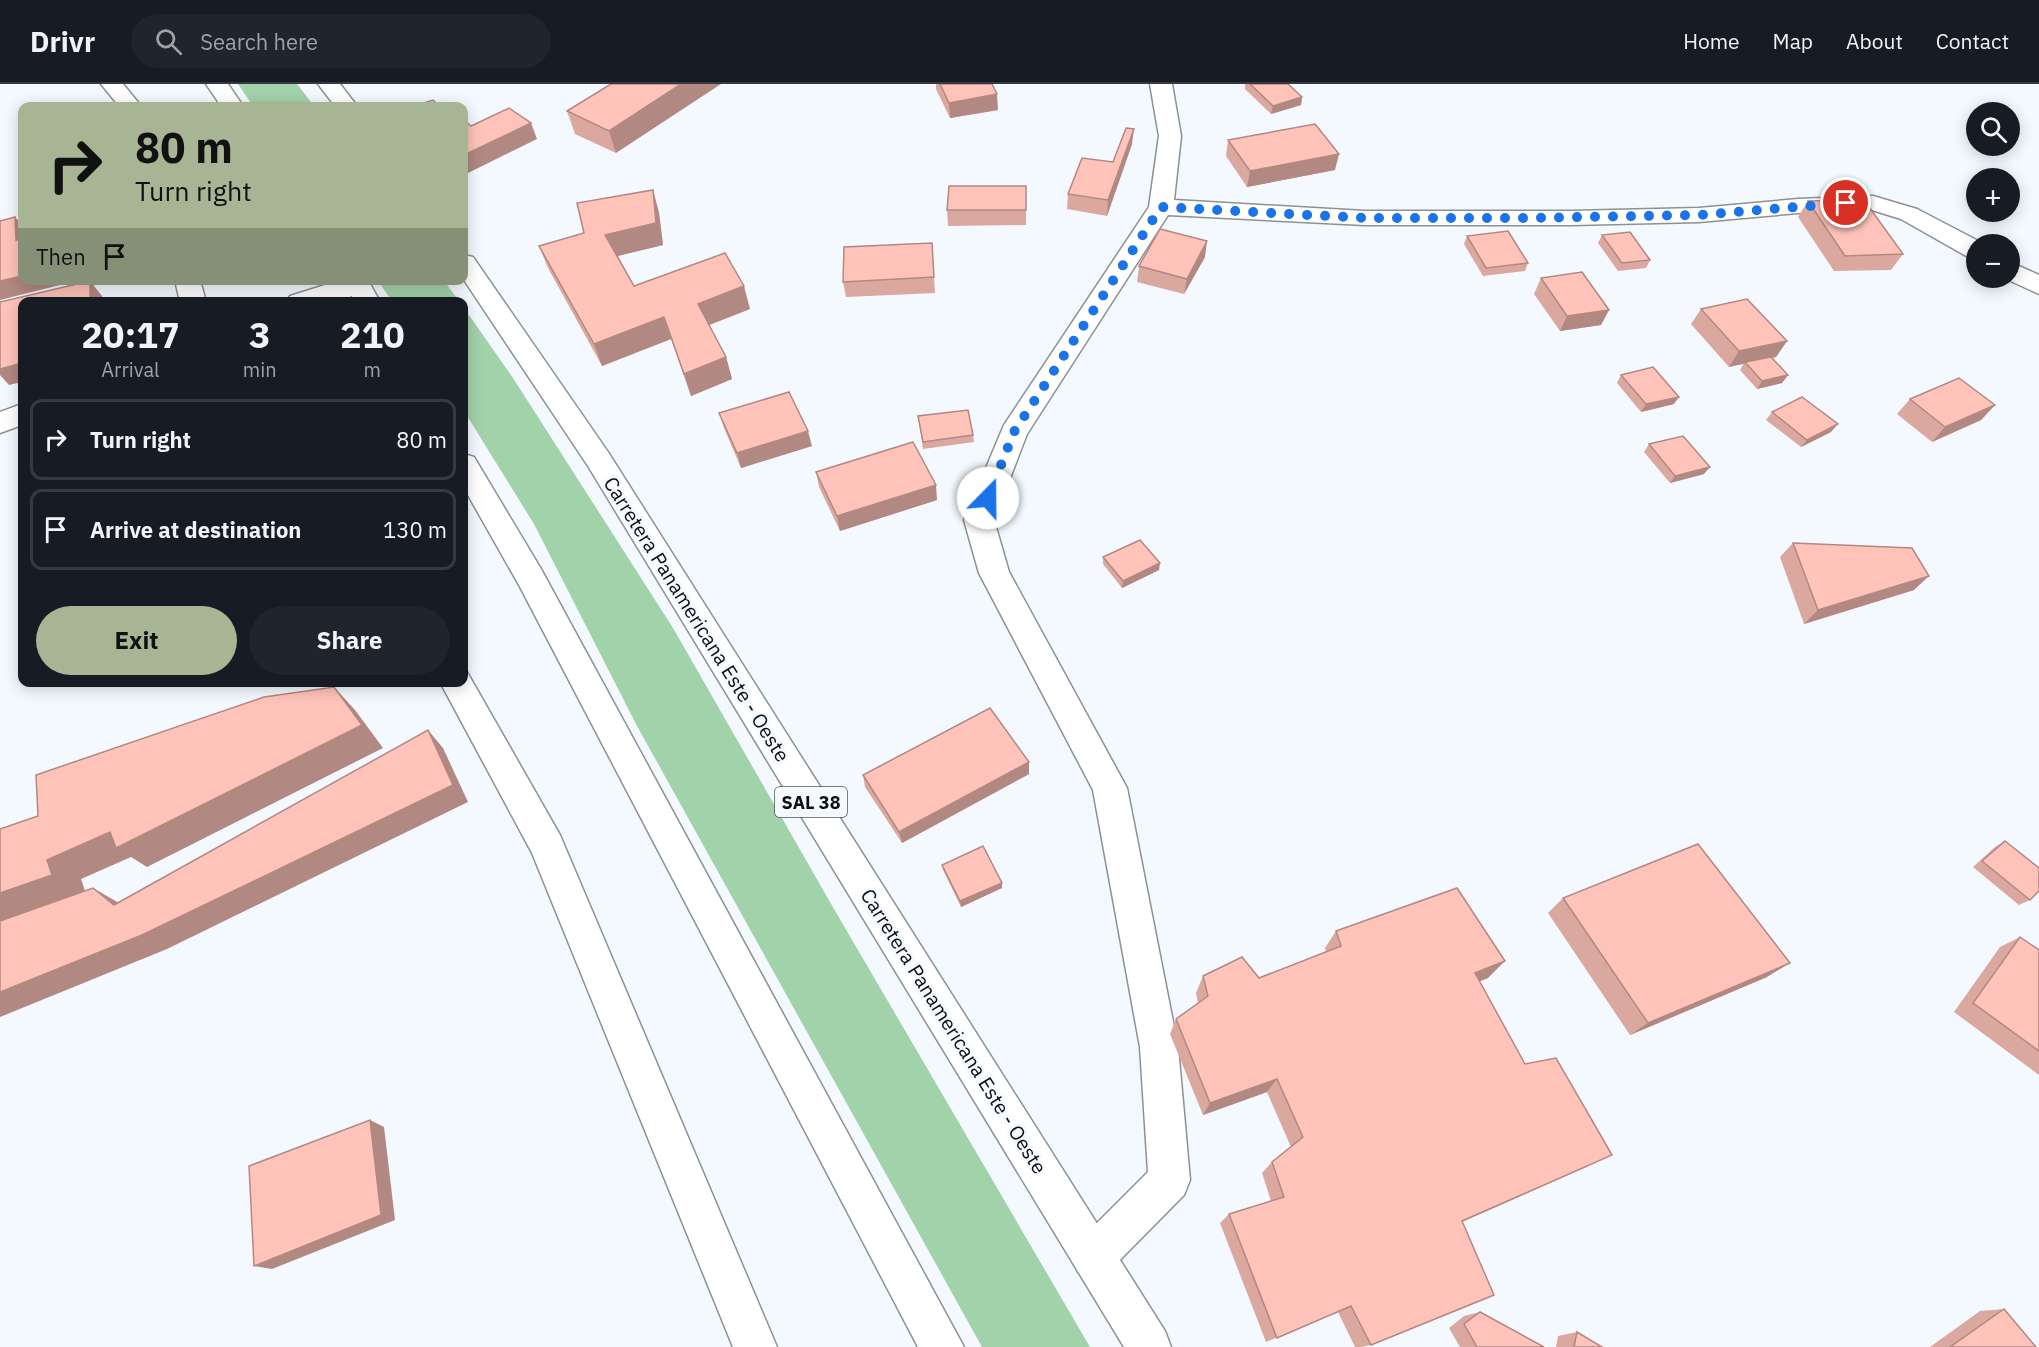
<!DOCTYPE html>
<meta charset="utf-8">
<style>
:root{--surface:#171b24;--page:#20242c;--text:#f1f3f6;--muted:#9ea1a6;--line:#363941;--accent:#a8b594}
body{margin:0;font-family:"IBM Plex Sans",sans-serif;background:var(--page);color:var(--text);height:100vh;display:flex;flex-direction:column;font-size:22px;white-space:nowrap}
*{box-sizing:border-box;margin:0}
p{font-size:20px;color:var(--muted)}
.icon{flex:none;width:33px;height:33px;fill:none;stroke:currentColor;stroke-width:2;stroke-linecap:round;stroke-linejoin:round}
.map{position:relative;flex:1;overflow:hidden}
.side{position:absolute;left:18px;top:213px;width:450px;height:390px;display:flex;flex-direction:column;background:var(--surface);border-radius:12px;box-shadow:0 3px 15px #0003}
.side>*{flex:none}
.top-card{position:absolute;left:18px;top:18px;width:450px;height:183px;border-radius:12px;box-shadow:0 3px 15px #0003;background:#a8b594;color:#111;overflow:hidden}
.controls{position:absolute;left:1966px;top:18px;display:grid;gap:12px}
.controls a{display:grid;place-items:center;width:54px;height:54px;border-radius:50%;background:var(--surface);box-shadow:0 3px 15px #0003;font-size:30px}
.pin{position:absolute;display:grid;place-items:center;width:51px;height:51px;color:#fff;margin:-26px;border:3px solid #fff;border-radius:50%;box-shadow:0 2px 6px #0007}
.me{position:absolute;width:66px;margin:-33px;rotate:22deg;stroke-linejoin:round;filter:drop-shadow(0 0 4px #0008)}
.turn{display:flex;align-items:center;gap:21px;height:126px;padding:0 18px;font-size:27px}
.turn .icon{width:78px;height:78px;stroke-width:2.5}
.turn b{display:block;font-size:42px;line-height:51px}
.then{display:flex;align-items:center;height:57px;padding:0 18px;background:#0003;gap:12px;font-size:22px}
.eta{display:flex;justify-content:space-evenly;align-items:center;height:102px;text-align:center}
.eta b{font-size:36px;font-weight:800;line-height:42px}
.button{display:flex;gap:12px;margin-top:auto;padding:12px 18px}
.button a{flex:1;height:69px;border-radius:36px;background:var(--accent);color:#111;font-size:24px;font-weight:800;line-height:69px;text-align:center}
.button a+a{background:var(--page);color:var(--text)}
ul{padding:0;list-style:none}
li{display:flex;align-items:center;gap:18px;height:81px;margin:0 12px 9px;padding:0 6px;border:3px solid var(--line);border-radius:12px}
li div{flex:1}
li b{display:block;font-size:22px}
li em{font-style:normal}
header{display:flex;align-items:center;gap:36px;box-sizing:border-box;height:84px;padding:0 30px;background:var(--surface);border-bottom:2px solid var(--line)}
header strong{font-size:28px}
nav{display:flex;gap:33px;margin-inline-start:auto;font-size:21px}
.search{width:420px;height:54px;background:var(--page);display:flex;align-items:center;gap:15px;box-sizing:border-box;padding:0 21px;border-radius:33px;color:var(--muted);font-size:22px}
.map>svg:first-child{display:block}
</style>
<header>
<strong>Drivr</strong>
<div class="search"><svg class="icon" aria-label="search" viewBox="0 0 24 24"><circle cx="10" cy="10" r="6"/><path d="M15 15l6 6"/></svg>Search here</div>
<nav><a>Home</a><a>Map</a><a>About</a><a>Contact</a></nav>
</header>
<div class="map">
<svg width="2039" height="1263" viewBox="0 0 2039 1263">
<rect width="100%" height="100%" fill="#f3f9fe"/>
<!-- green -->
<g fill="#a2d2a9">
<path d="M238,0H297L314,22H253Z"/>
<path d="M378,197H444L459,217H392Z"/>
<path d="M464,224L513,294L673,544L834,825L1090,1263H982L637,642L534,440L464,327Z"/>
</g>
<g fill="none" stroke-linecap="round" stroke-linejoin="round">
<!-- minor casing -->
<g stroke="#8c9195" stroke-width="3">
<g id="minor">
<path d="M101,0H123L141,22H119Z"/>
<path d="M1150,0H1172L1181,52L1174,116L1365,127H1571L1699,124L1798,115L1873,112L1917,125L1984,160H1977V175L1968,173L1901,135L1872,126L1798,129L1699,138L1571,141H1365L1168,131L1027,350L994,436L1009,488L1127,704L1178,963L1190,1096L1184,1111L1108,1188L1093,1194L1078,1188L1072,1173L1078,1158L1148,1088L1140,963L1093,706L979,489L964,436L1004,341L1149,123L1159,52Z"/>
<path d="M2010,178L2039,191V210L2004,194H2010Z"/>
<path d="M175,196H200L206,218H180Z"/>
<path d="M341,196H367L370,200C357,220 308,218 287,218L290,212Z"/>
<path d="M22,320V341L0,349V328Z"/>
<path d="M464,587L467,588L560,751L777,1263H733L532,769L440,598H464Z"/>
</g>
</g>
<!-- highway casing -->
<g stroke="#8c9195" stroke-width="3">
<g id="highway">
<path d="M206,0H228L243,22H221Z"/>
<path d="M318,0H340L357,22H335Z"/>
<path d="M464,171L473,173L608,368L1165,1247L1171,1263H1124L588,382L464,196Z"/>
<path d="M343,196H368L380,218H355Z"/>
<path d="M464,370L474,373L541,485L964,1263H918L519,501L464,404Z"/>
</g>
</g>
<!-- minor -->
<use href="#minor" fill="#fff" fill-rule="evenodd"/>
<!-- highway -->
<use href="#highway" fill="#fff" fill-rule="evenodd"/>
</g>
<!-- wall -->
<g fill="#dba89f">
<path d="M611,0L616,69L575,50L567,27Z"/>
<path d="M936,0H992L998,26L950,34L936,5Z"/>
<path d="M1245,0H1288L1302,13L1301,21L1271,30L1245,5Z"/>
<path d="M1228,56L1335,86L1247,103L1226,72Z"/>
<path d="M1132,60L1107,132L1067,125L1068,110L1113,78Z"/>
<path d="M1026,102V141L948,142L947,126Z"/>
<path d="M653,106L659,129L663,161L618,172L634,202L750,225L709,241L726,273L732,295L691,312L671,255L602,282L548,184L539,162L584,149Z"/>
<path d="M1808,117L1903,170L1891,186L1834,187L1798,133Z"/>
<path d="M1602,151L1650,176L1646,184L1618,187L1598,159Z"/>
<path d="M1467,152L1528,179L1525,187L1483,192L1464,160Z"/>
<path d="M932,159L935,209L846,213L843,198Z"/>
<path d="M1205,173L1184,210L1137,198L1139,182Z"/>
<path d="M1541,194L1609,226L1601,241L1560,247L1534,210Z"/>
<path d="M1701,225L1787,257L1776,273L1771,274L1788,291L1782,299L1757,305L1740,286L1744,279L1729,283L1691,240Z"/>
<path d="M1621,291L1674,320L1641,328L1617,299Z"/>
<path d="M1910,315L1995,321L1981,336L1932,358L1897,330Z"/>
<path d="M1772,328L1831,348L1801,363L1766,336Z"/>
<path d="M719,329L812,362L741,384L724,344Z"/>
<path d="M918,332L973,351L974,358L923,365Z"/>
<path d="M1649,360L1704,390L1670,399L1644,368Z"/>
<path d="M816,388L937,416L840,447L819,403Z"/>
<path d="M1793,459L1914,506L1804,540L1780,473Z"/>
<path d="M1103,473L1159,486L1122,504L1103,480Z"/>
<path d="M1029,678V690L902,759L865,703L863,691Z"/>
<path d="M2005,757L2030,816L2019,821L1973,783L1995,763Z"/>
<path d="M942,781L1002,804L961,823L943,786Z"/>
<path d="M1563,814L1767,893L1630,951L1548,829Z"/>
<path d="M1336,847L1488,894L1479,897L1525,980L1589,1082L1462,1138L1371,1261L1361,1263H1355L1338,1228L1266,1258L1220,1139L1229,1130L1271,1117L1262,1089L1272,1078L1291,1063L1267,1008L1203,1031L1170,950L1176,935L1198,919L1196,909L1203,892L1259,894L1326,868L1325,864Z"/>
<path d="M2020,853L2039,866V991L1954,928L2000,863Z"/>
<path d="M2004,1225L2036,1263H1930L1980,1227Z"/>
<path d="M1480,1228L1544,1263H1460L1449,1244L1464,1232Z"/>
<path d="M1577,1248L1602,1263H1556L1558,1252Z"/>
</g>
<!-- shaded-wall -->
<g fill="#b28882">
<path d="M681,0H721L616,69L609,47Z"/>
<path d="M997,10L998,26L950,34L949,19Z"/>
<path d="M1302,13L1301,21L1271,30L1273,22Z"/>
<path d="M531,39L537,55L464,91V71Z"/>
<path d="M1134,45L1132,60L1107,132L1108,116Z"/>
<path d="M1339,70L1335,86L1247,103L1250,87Z"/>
<path d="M653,106L659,129L663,161L613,173L605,151Z"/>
<path d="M15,133L22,141V164L16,156Z"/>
<path d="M1207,157L1205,173L1184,210L1187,195Z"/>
<path d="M22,192V196H60V201L0,216V197Z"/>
<path d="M90,197L102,212L103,218H90Z"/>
<path d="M744,202L750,225L704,243L698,220Z"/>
<path d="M1609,226L1601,241L1560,247L1567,232Z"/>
<path d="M664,233L671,255L602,282L594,260Z"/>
<path d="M1787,257L1776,273L1729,283L1739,267Z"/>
<path d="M726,273L732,295L691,312L684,290Z"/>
<path d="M22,279V298L9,301L0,291V285Z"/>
<path d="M1788,291L1782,299L1757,305L1762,297Z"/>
<path d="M1679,313L1674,320L1641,328L1646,320Z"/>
<path d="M1995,321L1981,336L1932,358L1945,343Z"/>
<path d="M1838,340L1831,348L1801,363L1807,356Z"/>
<path d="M808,347L812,362L741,384L737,369Z"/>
<path d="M1710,383L1704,390L1670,399L1675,392Z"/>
<path d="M936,401L937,416L840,447L837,432Z"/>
<path d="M1160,479L1159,486L1122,504L1123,497Z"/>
<path d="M1929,492L1914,506L1804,540L1818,526Z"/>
<path d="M334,603L355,626L383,664L147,783L131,773L81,795L86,810L0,840V809L47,776Z"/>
<path d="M428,646L443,664L468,718L167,865L0,933V908Z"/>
<path d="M1029,678V690L902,759L899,748Z"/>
<path d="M1002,799V804L961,823L960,817Z"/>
<path d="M93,804L119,819L114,821Z"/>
<path d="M1505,877L1488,894L1458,906L1475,889Z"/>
<path d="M1790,879L1767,893L1630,951L1648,939Z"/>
<path d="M1277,995L1267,1008L1203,1031L1210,1019Z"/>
<path d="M370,1036L384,1043L395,1136L272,1185L254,1182Z"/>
</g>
<!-- building -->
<g fill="#ffc3b9" stroke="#b28882" stroke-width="1.5">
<path d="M611,0H681L609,47L567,27Z"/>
<path d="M940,0H992L997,10L949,19Z"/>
<path d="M1250,0H1288L1302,13L1273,22Z"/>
<path d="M433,16L439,22H414Z"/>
<path d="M509,24L531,39L464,71V36L471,42Z"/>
<path d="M1315,40L1339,70L1250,87L1228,56Z"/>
<path d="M1126,44L1134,45L1108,116L1068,110L1082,74L1113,78Z"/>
<path d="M949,102H1026V126H947Z"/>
<path d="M653,106L656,139L605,151L634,202L725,169L744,202L698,220L726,273L684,290L664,233L594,260L539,162L584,149L577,119Z"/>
<path d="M1864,116L1903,170L1845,172L1808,117Z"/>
<path d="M15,133L16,156L22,155V192L0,197V137Z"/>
<path d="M1160,145L1207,157L1187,195L1139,182Z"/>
<path d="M1508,147L1528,179L1486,184L1467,152Z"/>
<path d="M1630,148L1650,176L1622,179L1602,151Z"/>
<path d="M932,159L934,193L843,198L844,163Z"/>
<path d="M1582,188L1609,226L1567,232L1541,194Z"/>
<path d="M90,197V218H22V279L0,285V218Z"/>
<path d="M1747,215L1787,257L1739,267L1701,225Z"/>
<path d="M1771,273L1788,291L1762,297L1745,278Z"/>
<path d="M1653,283L1679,313L1646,320L1621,291Z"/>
<path d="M1959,294L1995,321L1945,343L1910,315Z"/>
<path d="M789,308L808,347L737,369L719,329Z"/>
<path d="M1802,313L1838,340L1807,356L1772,328Z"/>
<path d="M968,326L973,351L923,358L918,332Z"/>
<path d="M1683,352L1710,383L1675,392L1649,360Z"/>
<path d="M913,358L936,401L837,432L816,388Z"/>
<path d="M1140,456L1160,479L1123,497L1103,473Z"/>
<path d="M1793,459L1912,464L1929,492L1818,526Z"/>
<path d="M334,603L362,641L116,764L110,748L47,776L52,791L0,809V745L38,732L36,691L264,613Z"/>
<path d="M990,624L1029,678L899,748L863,691Z"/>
<path d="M428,646L453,701L142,851L0,908V837L93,804L114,821Z"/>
<path d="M2005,757L2039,784V807L2030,816L1982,777Z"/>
<path d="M1698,760L1790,879L1648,939L1563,814Z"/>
<path d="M983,762L1002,799L960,817L942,781Z"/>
<path d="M1457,804L1505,877L1475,889L1525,980L1556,974L1612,1071L1462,1137L1494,1211L1371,1261L1351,1222L1277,1254L1229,1130L1284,1113L1272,1078L1303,1053L1277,995L1210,1019L1176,935L1208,912L1203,892L1242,873L1259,894L1341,862L1336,847Z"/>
<path d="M2020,853L2039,866V967L1973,919Z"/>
<path d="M370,1036L381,1131L254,1182L249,1082Z"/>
<path d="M2004,1225L2036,1263H1950Z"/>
<path d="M1480,1228L1544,1263H1477L1464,1240Z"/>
<path d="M1577,1248L1602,1263H1574Z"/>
</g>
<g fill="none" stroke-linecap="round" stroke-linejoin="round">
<!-- route -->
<path stroke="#1a73e8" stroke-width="10" stroke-dasharray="0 18" d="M988,414L1014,348L1161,123L1365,134H1526L1699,131L1846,119"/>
</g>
<g text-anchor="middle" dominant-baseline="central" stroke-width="6" stroke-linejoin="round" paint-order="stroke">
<!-- shield labels -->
<rect fill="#f3f9fe" stroke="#515457" stroke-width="1.5" x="775" y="703" width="72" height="30" rx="4.5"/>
<g font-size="18" font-weight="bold" fill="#0c0e10">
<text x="811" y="718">SAL 38</text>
</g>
<!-- street labels -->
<g font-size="20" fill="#0c0e10" stroke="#f3f9fe">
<text transform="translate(697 535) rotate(58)">Carretera Panamericana Este - Oeste</text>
<text transform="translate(954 947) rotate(58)">Carretera Panamericana Este - Oeste</text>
</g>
</g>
</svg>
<div class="controls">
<a><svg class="icon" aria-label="search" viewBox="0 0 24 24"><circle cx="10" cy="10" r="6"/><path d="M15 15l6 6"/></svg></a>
<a>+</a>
<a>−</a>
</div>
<div class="pin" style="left:1846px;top:119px;background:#d93025"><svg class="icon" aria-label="arrive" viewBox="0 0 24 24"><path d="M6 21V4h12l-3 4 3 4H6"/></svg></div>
<svg class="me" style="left:988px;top:414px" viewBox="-20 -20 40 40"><circle r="19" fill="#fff"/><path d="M0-13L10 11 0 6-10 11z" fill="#1a73e8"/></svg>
<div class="top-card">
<div class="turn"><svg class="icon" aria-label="right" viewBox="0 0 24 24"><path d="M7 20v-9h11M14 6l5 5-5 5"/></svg><div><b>80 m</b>Turn right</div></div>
<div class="then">Then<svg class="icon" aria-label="arrive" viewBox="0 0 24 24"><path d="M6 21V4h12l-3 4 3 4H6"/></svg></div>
</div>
<section class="side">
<div class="eta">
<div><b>20:17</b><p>Arrival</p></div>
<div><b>3</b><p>min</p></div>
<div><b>210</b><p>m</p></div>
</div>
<ul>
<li><svg class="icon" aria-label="right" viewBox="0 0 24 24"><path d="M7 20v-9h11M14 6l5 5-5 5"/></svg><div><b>Turn right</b></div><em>80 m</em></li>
<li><svg class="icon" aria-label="arrive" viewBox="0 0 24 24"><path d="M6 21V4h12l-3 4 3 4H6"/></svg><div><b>Arrive at destination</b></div><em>130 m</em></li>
</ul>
<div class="button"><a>Exit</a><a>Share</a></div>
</section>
</div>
